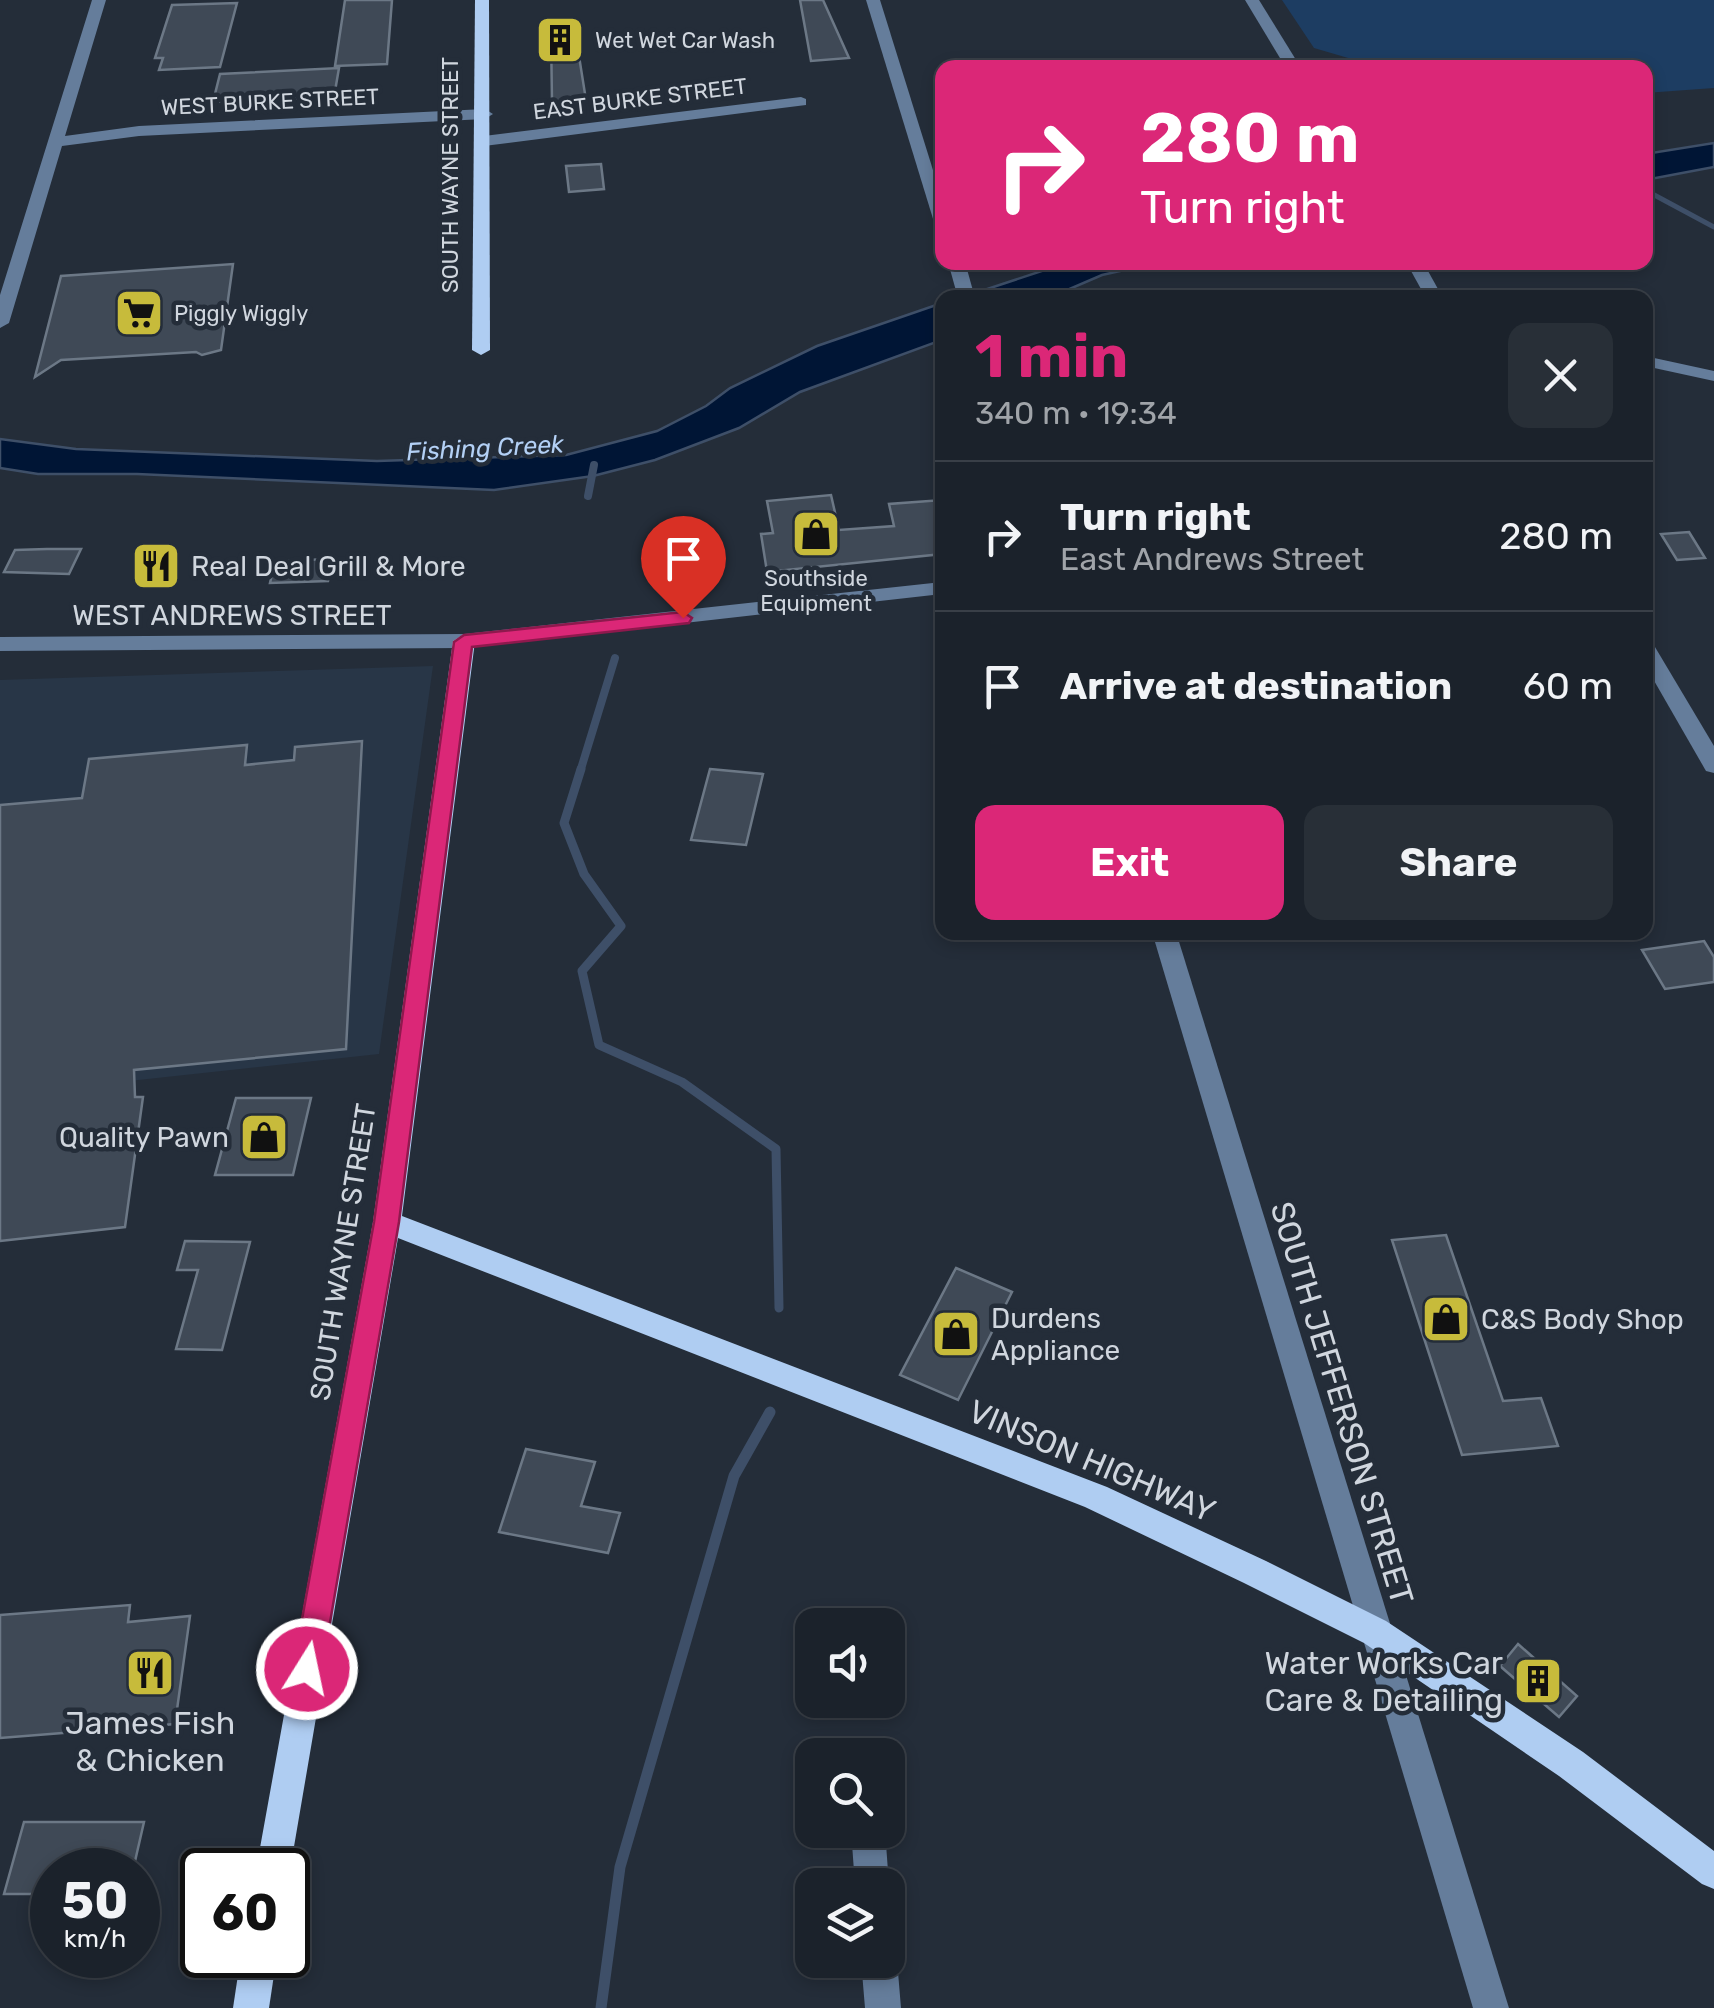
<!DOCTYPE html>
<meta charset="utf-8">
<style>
:root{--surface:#1b222b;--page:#282f37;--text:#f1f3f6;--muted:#a0a4a9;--line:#393f47;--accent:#db2777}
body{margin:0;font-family:Rubik,sans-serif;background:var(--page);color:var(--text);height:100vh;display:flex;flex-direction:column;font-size:38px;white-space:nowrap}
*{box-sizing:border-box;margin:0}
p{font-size:32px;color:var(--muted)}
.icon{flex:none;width:55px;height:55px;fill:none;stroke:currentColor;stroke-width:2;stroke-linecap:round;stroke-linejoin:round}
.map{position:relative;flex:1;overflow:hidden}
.drawer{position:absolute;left:935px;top:290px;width:718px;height:650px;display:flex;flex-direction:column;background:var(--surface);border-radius:20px;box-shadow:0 5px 15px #0003,0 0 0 2px var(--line)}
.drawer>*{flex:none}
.top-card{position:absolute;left:935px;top:60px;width:718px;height:210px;border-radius:20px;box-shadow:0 5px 15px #0003,0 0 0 2px var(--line);background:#db2777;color:#fff;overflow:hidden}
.fabs{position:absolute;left:795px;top:1608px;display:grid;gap:20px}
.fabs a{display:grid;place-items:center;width:110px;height:110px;border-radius:20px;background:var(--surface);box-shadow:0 5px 15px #0003,0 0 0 2px var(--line);font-size:50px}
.speed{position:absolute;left:30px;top:1848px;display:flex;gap:20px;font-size:50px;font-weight:700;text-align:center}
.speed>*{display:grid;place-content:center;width:130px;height:130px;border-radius:50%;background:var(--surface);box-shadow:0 5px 15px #0003,0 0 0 2px var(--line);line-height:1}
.speed small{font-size:25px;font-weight:400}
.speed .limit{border:5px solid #111;border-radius:15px;background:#fff;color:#111}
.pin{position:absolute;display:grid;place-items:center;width:85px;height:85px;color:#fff;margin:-102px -42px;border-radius:50% 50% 50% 0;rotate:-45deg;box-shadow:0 0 10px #0007}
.pin .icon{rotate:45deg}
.me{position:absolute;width:110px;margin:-55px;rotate:10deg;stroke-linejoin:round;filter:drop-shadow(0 0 8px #0008)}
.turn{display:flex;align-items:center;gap:35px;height:210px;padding:0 40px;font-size:45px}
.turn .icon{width:130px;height:130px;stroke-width:2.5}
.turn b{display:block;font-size:70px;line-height:85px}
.round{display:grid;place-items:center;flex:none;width:105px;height:105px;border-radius:20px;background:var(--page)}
.headline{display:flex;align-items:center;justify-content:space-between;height:170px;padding:0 40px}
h1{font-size:60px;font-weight:700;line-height:75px;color:var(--accent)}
.cta{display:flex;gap:20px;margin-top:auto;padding:20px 40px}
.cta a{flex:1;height:115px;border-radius:20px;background:var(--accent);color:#fff;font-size:40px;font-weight:700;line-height:115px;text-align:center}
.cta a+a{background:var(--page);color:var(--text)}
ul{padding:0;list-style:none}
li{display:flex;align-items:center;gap:30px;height:150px;padding:0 40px;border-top:2px solid var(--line)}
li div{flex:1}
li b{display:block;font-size:38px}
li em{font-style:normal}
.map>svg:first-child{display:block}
</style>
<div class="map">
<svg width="1714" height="2008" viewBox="0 0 1714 2008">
<rect width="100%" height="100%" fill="#242d39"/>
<!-- built -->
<path fill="#283647" d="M433,666L379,1054L0,1095V680Z"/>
<!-- green -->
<path fill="#1d3d62" d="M1282,0H1714V88L1645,93V68L1379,67L1314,48Z"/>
<!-- water -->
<g fill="#001535" stroke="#3e4f68" stroke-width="2.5">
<path d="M1714,143V167L1645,180V154Z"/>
<path d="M1066,263H1156L1102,275L1051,297L960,298Z"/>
<path d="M942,303V340L800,392L739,428L655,460L593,476L494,490L137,474H38L0,468V439L76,449L377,461L566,455L657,431L706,406L730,388L817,346Z"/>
</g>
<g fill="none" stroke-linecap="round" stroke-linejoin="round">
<!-- stream-far3 -->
<path stroke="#3e4f68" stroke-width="5" d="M1645,190L1714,227"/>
<!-- stream-far2 -->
<g stroke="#3e4f68" stroke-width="8">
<path d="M588,496L594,465"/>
<path d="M580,772L615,658"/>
</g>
<!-- stream-far1 -->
<path stroke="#3e4f68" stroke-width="9" d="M581,769L564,823L584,874L621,926L582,971L599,1045L682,1082L776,1149L779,1308"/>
<!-- stream -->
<path stroke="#3e4f68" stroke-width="11" d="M601,2008L620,1867L734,1476L770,1412"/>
</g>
<!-- building -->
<g fill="#3f4956" stroke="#6c7886" stroke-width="2.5">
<path d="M345,0H392L387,64L335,66Z"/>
<path d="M800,0H823L849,58L811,61Z"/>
<path d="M237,3L220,67L159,70L163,58H155L172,5Z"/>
<path d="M575,31L586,100L552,102L551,33Z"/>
<path d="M339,68L334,97L213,102L220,74Z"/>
<path d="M601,164L604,189L569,192L566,166Z"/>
<path d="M233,264L221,350L202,355L196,352L61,360L35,377L61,276Z"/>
<path d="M831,495L839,530L894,526L889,504L942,500V554L767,572L761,534L773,533L767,501Z"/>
<path d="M1689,532L1705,558L1677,560L1661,534Z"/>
<path d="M47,549H81L69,574L4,572L15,550Z"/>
<path d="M332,559L328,581L270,583L275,561Z"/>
<path d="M362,741L346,1049L134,1070L135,1097H143L125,1227L0,1241V805L82,798L89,759L247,745L245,765L294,760L295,747Z"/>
<path d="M710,769L763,774L746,845L691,840Z"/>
<path d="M1704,941L1714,957V982L1665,989L1642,950Z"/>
<path d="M236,1098H311L293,1175H215Z"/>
<path d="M1446,1235L1503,1401L1541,1398L1558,1446L1462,1455L1392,1240Z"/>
<path d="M185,1241L250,1242L222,1350L176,1349L198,1270H177Z"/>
<path d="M956,1268L1012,1292L958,1400L900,1375Z"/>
<path d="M526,1449L595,1462L581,1506L620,1513L608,1553L499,1532Z"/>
<path d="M130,1605L128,1622L190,1616L175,1724L0,1738V1615Z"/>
<path d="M1518,1644L1577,1696L1559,1717L1500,1666Z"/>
<path d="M24,1822H144L133,1870H52V1894H4Z"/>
</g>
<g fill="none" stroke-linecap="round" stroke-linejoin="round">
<!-- minor -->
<g fill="#657d9b" fill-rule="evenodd">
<path d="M92,0H106L65,136L139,126L485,109L493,114L485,119L139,136L62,146L9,323L0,328V295Z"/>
<path d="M866,0H880L942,199V227L934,222Z"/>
<path d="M1245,0H1259L1301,68H1286Z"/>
<path d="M801,97L806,99V105L484,146L476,141L484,136Z"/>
<path d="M948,262H965L975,298H958Z"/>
<path d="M1406,262H1423L1443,298H1426Z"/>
<path d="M1645,356L1714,371V381L1645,366Z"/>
<path d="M942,582V594L464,648L0,651V637L464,634Z"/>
<path d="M1645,640L1652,642L1714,746V773L1706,771L1645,665Z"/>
<path d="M1152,932H1176L1509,2008H1473Z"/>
<path d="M851,1830H885L889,1885L888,1889V1885H855Z"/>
<path d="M888,1946L897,1960L901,2008H865L861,1960H888Z"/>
</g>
<!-- major -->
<g fill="#afcdf2" fill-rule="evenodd">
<path d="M475,0H489L490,350L481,355L472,350Z"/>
<path d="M464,634L475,641L402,1216L1107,1487L1266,1561L1386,1621L1583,1752L1714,1851V1889L1702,1884L1559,1776L1364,1643L1244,1583L1085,1507L398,1238L290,1870L288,1877V1870H256L373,1222L453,641Z"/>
<path d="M241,1955H277L269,2008H233Z"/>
</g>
</g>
<!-- route -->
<path fill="#db2777" stroke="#8e194d" stroke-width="2.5" d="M683,612L692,618L689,623L472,647L399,1222L322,1669L318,1680L307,1684L297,1680L293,1669L374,1222L454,642L464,635Z"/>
<!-- icons -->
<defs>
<g id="building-square" transform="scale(2.5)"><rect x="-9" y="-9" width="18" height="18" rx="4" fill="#c7bb3b" stroke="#242d39"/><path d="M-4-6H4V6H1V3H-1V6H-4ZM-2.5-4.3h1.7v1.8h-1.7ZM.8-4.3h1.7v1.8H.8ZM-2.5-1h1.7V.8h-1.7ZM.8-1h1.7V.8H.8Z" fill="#111"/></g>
<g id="supermarket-square" transform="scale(2.5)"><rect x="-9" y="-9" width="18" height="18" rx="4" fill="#c7bb3b" stroke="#242d39"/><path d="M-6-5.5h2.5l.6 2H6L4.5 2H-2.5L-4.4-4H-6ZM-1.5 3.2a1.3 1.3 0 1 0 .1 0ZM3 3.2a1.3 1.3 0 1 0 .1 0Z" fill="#111"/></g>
<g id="shop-square" transform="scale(2.5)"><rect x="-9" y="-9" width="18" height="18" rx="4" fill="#c7bb3b" stroke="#242d39"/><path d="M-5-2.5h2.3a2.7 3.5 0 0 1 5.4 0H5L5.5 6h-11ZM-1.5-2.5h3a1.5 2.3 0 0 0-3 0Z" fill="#111"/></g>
<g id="restaurant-square" transform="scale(2.5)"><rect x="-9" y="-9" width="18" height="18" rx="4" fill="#c7bb3b" stroke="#242d39"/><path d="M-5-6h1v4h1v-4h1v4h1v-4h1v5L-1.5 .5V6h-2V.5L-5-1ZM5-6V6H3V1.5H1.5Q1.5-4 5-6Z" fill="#111"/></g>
</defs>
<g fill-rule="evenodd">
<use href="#building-square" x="560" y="40"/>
<use href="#supermarket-square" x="139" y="313"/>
<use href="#shop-square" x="816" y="534"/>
<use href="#restaurant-square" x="156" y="566"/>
<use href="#shop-square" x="264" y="1137"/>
<use href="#shop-square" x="1446" y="1319"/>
<use href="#shop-square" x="956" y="1334"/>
<use href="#restaurant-square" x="150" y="1673"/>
<use href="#building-square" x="1538" y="1681"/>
</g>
<g text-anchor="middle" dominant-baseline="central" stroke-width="9" stroke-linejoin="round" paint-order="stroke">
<!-- far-poi labels -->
<g font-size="22" fill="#d0d6de" stroke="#242d39" text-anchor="start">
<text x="595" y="40">Wet Wet Car Wash</text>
<text x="174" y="313">Piggly Wiggly</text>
<text x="816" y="578" text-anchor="middle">Southside<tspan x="816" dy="25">Equipment</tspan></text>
</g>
<!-- far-street labels -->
<g font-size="22" fill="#d0d6de" stroke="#242d39">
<text transform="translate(640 99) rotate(-7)">EAST BURKE STREET</text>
<text transform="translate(270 102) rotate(-3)">WEST BURKE STREET</text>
<text transform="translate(450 175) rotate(-90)">SOUTH WAYNE STREET</text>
</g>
<!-- far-water labels -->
<g font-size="25" font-style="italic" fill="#b3d0f5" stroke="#242d39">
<text transform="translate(485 448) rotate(-3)">Fishing Creek</text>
</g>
<!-- poi labels -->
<g font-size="28" fill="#d0d6de" stroke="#242d39" text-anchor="start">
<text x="191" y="566">Real Deal Grill &amp; More</text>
<text x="229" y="1137" text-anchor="end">Quality Pawn</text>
<text x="991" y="1318">Durdens<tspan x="991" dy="32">Appliance</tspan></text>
<text x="1481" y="1319">C&amp;S Body Shop</text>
</g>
<!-- street labels -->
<g font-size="28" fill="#d0d6de" stroke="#242d39">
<text x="232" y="615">WEST ANDREWS STREET</text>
<text transform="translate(343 1252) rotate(-81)">SOUTH WAYNE STREET</text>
</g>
<!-- near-street labels -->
<g font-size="32" fill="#d0d6de" stroke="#242d39">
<text transform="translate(1342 1403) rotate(73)">SOUTH JEFFERSON STREET</text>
<text transform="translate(1092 1461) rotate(23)">VINSON HIGHWAY</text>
</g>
<!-- near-poi labels -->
<g font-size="32" fill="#d0d6de" stroke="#242d39" text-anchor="end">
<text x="1503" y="1663">Water Works Car<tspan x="1503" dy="37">Care &amp; Detailing</tspan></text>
<text x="150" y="1723" text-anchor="middle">James Fish<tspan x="150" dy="37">&amp; Chicken</tspan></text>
</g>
</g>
</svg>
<div class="fabs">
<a><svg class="icon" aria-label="sound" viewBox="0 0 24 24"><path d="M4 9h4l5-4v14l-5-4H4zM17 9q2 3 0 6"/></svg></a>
<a><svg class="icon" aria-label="search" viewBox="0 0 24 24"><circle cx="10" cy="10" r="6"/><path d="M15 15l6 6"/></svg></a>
<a><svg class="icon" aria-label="layers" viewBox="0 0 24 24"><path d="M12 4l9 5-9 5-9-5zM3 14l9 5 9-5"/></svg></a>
</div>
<div class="speed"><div>50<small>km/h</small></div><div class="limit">60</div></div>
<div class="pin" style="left:683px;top:618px;background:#d93025"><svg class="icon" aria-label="arrive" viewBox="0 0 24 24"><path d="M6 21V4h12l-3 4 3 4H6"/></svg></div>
<svg class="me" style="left:307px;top:1669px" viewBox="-20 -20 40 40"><circle r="17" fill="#db2777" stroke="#fff" stroke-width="3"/><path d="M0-11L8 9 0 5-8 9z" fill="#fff"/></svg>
<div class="top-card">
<div class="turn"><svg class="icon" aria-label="right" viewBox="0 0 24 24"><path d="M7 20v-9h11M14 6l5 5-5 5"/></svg><div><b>280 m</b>Turn right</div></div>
</div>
<section class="drawer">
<div class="headline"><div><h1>1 min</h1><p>340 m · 19:34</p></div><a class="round"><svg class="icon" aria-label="close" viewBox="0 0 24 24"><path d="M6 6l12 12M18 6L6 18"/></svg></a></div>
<ul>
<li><svg class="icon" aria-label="right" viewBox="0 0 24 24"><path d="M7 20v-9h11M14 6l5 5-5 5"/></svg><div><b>Turn right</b><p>East Andrews Street</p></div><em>280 m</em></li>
<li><svg class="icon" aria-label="arrive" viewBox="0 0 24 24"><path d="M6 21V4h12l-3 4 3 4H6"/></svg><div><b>Arrive at destination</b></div><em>60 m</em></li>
</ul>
<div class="cta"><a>Exit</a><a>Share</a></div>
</section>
</div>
